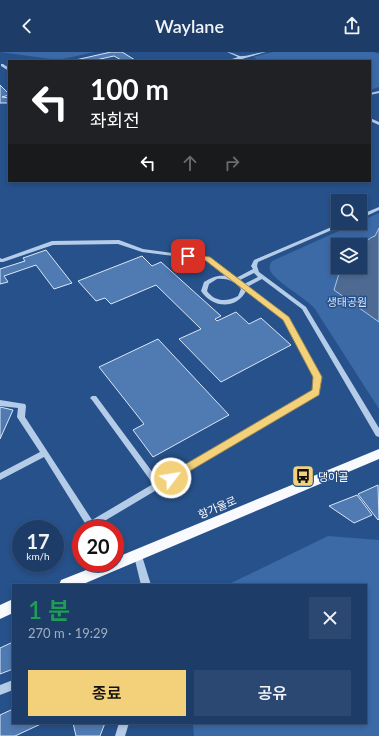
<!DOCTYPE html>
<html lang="ko">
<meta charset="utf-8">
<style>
:root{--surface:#1d3d68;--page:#2a4871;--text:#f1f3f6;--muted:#a0aec0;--line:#3b567c;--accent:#f2d17a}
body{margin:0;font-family:Lato,"Noto Sans KR",sans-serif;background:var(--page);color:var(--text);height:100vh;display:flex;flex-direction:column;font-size:15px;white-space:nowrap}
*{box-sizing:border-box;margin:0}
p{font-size:13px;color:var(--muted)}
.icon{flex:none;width:22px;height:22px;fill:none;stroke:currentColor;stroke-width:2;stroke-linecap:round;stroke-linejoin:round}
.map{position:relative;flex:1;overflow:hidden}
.panel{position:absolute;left:12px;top:532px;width:355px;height:140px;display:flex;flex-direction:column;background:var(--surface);border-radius:0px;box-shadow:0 2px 6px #0003,0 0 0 1px var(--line)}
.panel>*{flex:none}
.hud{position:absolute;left:8px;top:8px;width:363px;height:122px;border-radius:0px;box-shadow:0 2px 6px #0003,0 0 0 1px var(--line);background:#202124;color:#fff;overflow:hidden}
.buttons{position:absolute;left:331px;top:142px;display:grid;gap:8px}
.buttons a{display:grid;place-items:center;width:36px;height:36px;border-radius:0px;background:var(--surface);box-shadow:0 2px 6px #0003,0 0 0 1px var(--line);font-size:20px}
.speed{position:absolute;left:12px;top:468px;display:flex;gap:8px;font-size:20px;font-weight:700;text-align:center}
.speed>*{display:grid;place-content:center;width:52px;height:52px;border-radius:50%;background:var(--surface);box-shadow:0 2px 6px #0003,0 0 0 1px var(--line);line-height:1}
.speed small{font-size:10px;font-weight:400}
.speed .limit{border:6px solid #d22;background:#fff;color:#111}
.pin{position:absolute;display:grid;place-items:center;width:34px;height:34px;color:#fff;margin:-17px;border-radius:8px;box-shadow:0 2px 6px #0006}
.me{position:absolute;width:44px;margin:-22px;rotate:59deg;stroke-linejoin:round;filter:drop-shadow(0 0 3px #0008)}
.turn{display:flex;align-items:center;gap:14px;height:84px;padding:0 16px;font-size:18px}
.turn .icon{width:52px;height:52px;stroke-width:2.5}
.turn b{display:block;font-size:28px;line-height:34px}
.lanes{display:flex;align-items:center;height:38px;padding:0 16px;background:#0003;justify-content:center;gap:20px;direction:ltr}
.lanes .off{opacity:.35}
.round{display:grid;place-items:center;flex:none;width:42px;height:42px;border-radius:0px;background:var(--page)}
.summary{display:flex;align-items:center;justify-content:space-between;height:68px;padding:0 16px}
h1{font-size:24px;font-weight:600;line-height:30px;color:#1e9e55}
.primary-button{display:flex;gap:8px;margin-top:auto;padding:8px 16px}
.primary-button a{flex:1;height:46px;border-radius:0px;background:var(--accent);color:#111;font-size:16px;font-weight:600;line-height:46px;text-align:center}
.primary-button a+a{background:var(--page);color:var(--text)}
header{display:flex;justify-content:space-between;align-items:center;height:52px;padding:0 16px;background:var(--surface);font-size:18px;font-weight:600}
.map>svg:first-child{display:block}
</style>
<header><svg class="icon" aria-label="back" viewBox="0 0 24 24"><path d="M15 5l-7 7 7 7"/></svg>Waylane<svg class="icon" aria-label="share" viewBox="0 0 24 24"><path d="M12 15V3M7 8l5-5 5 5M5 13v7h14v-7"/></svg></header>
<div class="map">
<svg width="379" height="684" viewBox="0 0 379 684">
<rect width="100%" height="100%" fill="#27518a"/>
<!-- green -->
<g fill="#3b6aa7" fill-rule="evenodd">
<path d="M0,0H95L58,8Z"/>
<path d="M273,0H374L379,2V35L370,38V9H261L253,5Z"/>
<path d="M379,161V357L315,257C306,246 274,229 270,218C269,215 270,212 272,209ZM338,193H360V215H338Z"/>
<path d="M328,484L379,488V684H194L193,671H366V533H227Z"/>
</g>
<!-- water -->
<path fill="#4e6a93" stroke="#a9c6ea" d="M379,176V270L334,238L341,215H360C360,203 362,188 375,184Z"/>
<!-- building -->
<g fill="#4f7ab2" stroke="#d9e6f7">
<path d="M111,0H122L135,8L123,9L114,4L91,9H71Z"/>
<path d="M0,33L9,42V43L2,45L9,46V51H0Z"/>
<path d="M46,198L72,231L54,237L36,213L4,224L8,230L0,232V217L25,209L23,206Z"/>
<path d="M142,204L152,214L161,210L221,264L215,267L217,269L236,260L249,272L261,266L291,293L221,330L179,287L201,277L156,233L111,252L105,246L96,249L78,229Z"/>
<path d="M158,287L229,363L153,405L133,378L144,372L99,315Z"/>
<path d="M0,355L13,358L0,387Z"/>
<path d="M378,433L379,467L378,468L358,442Z"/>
<path d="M357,443L372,463L354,471L329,454Z"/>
<path d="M13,590V617L0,622V596Z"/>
<path d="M13,657V671H43L15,684H0V663Z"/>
<path d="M73,671H105L100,684H76Z"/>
</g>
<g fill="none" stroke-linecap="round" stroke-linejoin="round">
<!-- minor -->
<g fill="#b5cce9" fill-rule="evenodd">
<path d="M227,0C233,0 238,5 243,4C251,4 258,0 266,0L242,7L226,9L238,5Z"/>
<path d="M1,12H3L9,16V19L1,14Z"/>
<path d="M379,39V41L370,43V41Z"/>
<path d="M370,66L379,70V73L370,69Z"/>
<path d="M379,155V158L360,167V163Z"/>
<path d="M341,171H348L258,210L257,214L259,220L306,255L379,376V385L376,384L302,257L262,227L247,235L288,266L321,325L318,342L91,477L88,476L44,405L0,428V421L40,400L17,365L18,356L0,354V348L25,352L26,354L25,365L92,468L153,432L92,348L90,346L92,344H96L159,429L313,339L315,325L284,268L246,239C236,258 212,256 201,239L204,230C211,226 217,223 225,224L205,208L142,200L118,192L53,193L3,210H0V206L2,207L52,189L119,188L143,197L209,206L236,226L253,217L251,214L254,208ZM254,221L258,225L244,232L240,228ZM217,227C226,226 235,229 241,237L238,244C227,250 215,250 207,239L209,232Z"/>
<path d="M138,500L141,501L142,504L151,533H141L134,504L135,501Z"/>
<path d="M13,628V638L0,643V633Z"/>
<path d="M119,671H129L125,684H115Z"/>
</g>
<!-- major -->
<g fill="#f8fafe" fill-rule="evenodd">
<path d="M379,397V407L81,533H59L61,528L104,511H115V506Z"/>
<path d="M13,547V561L0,567V553Z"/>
</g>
</g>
<!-- route -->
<path fill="#f2d17a" stroke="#9d884f" d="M188,202L210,205L289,265L322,325L319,343L171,430L167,429L166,426L167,423L312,338L313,325L283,268L205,208L185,206L184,204Z"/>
<!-- icons -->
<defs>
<g id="bus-square" transform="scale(1.15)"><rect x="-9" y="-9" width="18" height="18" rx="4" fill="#f2d17a" stroke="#27518a"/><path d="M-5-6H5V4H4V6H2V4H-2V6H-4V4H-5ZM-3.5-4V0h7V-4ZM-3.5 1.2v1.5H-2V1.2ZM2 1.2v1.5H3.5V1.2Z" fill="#111"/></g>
</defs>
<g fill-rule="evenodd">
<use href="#bus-square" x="303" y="424"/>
</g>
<g text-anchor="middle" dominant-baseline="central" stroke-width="3" stroke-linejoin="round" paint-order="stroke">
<!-- park labels -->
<g font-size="11" fill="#d9e6f7" stroke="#27518a">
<text x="347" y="249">생태공원</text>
</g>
<!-- poi labels -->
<g font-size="11" fill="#fff" stroke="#27518a" text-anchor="start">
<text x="318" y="424">댕이골</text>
</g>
<!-- street labels -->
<g font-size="11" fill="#fff" stroke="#27518a">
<text transform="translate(217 455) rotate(-23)">항가울로</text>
</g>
</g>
</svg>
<div class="buttons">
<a><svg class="icon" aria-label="search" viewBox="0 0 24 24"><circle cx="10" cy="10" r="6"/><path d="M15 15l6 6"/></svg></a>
<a><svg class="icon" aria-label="layers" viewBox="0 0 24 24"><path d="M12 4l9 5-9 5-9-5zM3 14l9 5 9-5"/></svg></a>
</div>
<div class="speed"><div>17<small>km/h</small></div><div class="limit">20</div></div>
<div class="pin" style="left:188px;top:204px;background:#d93025"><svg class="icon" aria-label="arrive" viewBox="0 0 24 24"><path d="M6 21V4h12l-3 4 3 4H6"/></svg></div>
<svg class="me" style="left:171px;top:426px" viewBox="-20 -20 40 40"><circle r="17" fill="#f2d17a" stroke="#fff" stroke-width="3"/><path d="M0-11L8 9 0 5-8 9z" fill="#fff"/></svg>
<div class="hud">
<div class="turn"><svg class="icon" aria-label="left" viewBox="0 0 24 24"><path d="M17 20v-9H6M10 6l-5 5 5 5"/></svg><div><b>100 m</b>좌회전</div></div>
<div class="lanes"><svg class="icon" aria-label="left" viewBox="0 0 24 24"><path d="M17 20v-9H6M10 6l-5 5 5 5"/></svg><svg class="icon off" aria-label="ahead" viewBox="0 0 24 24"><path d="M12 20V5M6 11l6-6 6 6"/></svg><svg class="icon off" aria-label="right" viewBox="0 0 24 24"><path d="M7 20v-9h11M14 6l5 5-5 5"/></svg></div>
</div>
<section class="panel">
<div class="summary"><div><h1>1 분</h1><p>270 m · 19:29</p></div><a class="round"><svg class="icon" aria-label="close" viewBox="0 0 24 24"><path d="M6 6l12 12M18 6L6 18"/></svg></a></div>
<div class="primary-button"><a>종료</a><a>공유</a></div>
</section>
</div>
